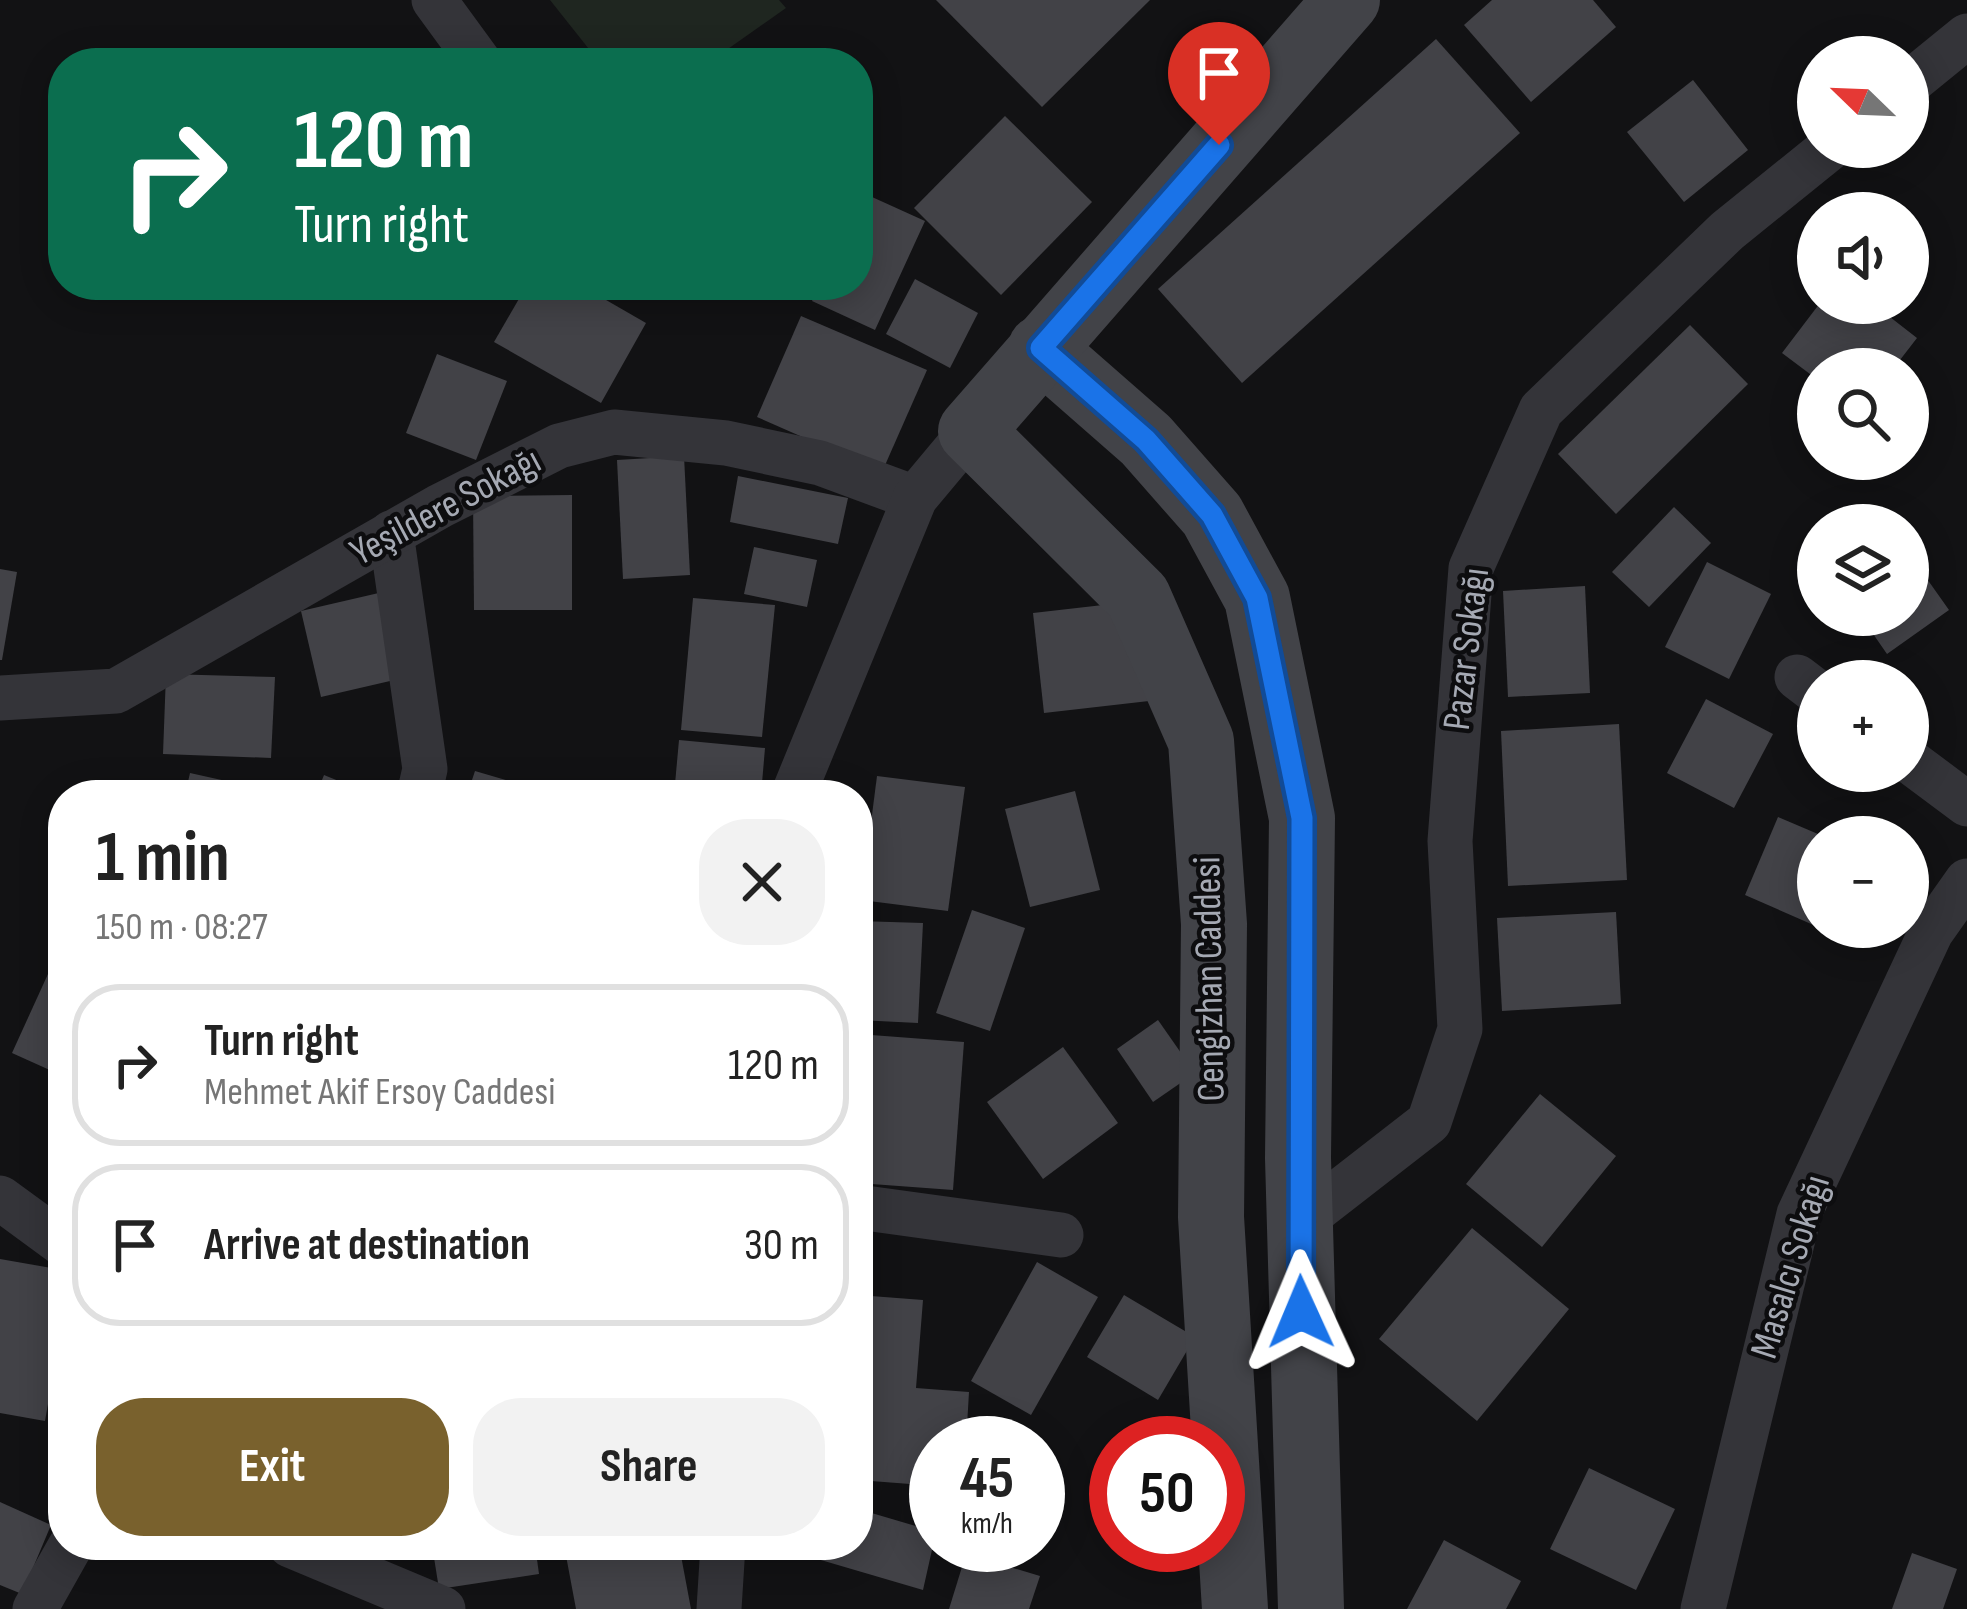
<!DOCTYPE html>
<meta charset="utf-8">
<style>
:root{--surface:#fff;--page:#f2f2f2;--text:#222;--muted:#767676;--line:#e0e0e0;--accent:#79612d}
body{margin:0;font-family:"Sofia Sans Condensed",sans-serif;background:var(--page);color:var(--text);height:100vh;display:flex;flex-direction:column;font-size:45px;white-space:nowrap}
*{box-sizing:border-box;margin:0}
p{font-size:39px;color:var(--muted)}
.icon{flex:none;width:66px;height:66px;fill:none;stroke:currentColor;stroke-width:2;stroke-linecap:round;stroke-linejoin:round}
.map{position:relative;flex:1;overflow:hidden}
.details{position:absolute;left:48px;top:780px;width:825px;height:780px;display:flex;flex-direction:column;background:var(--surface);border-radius:48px;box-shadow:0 6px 30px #0003}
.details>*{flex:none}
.hud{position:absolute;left:48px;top:48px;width:825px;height:252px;border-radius:48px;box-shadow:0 6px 30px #0003;background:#0b6e4f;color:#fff;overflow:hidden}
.needle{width:78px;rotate:293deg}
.controls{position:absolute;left:1797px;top:36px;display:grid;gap:24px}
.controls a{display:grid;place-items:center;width:132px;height:132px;border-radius:50%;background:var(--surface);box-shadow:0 6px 30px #0003;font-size:60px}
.speed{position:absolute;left:909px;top:1416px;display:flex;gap:24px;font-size:60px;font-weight:700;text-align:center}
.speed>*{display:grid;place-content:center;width:156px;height:156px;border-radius:50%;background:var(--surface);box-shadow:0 6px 30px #0003;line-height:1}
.speed small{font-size:30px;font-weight:400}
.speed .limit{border:18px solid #d22;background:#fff;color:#111}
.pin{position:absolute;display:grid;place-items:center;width:102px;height:102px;color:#fff;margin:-123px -51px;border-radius:50% 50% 50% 0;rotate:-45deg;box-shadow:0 0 12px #0007}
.pin .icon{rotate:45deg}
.me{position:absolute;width:132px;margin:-66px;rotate:359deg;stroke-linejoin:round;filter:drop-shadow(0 0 9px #0008)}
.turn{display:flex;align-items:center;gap:42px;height:252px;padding:0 48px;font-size:54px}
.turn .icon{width:156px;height:156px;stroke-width:2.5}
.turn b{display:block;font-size:84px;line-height:102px}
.round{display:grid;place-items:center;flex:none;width:126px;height:126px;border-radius:48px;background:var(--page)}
.head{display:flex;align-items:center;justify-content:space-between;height:204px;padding:0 48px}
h1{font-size:72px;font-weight:700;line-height:90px}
.primary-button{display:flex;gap:24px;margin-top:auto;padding:24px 48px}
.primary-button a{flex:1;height:138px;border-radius:48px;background:var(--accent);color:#fff;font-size:48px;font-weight:700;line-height:138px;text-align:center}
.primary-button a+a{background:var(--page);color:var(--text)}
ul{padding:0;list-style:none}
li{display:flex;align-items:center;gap:36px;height:162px;margin:0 24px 18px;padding:0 24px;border:6px solid var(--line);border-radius:48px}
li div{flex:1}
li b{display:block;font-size:45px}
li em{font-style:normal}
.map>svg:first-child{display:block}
</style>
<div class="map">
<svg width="1967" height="1609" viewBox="0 0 1967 1609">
<rect width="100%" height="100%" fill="#121214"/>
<!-- green -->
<path fill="#1f2620" d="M550,0H779L786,8L708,63H600Z"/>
<!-- building -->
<g fill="#424247">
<path d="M936,0H1150L1042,107Z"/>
<path d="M1492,0H1593L1616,27L1531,102L1464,25Z"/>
<path d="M1436,39L1520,133L1242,383L1158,289Z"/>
<path d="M1693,80L1748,150L1684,202L1627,132Z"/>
<path d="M1005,116L1092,202L1001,295L914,208Z"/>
<path d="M861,192L925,221L875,330L812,301L819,285H858Z"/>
<path d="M915,279L978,313L950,368L886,334Z"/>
<path d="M527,285H580L646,323L601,403L494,342Z"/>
<path d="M1820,303H1872L1917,338L1893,369H1818V380L1782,353Z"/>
<path d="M801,316L927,370L882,472L757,417Z"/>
<path d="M1690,325L1748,384L1616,514L1558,454Z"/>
<path d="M437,354L507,381L476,460L406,433Z"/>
<path d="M684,456L690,575L623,579L617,460Z"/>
<path d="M738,476L848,498L838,544L730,522Z"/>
<path d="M572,495V610H474L473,496Z"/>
<path d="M1674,507L1711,543L1649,607L1612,572Z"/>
<path d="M754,547L817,560L807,607L744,594Z"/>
<path d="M1908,552L1949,610L1887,654L1860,615H1908Z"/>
<path d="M1707,562L1771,594L1729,679L1665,647Z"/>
<path d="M0,569L17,572L2,660H0Z"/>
<path d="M1585,586L1590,693L1508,697L1503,591Z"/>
<path d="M383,592L403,678L321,697L301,611Z"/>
<path d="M693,598L775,605L762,737L681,730Z"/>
<path d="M1138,601L1149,701L1044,713L1033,613Z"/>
<path d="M166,674L275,677L271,758L163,754Z"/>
<path d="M1706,699L1773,734L1734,808L1667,773Z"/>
<path d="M1619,724L1627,880L1508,886L1501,731Z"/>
<path d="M679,740L765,748L761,795H674Z"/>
<path d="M475,771L537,789L535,795H467Z"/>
<path d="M190,773L253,787L251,795H185Z"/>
<path d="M324,775L373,795H316Z"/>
<path d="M877,776L965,787L948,911L861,900Z"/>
<path d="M1075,791L1100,890L1030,907L1005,809Z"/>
<path d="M1778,817L1818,834V927L1745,895Z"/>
<path d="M972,910L1025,928L990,1031L936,1013Z"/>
<path d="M1616,912L1621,1004L1502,1011L1497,918Z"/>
<path d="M858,921L923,923L918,1023L858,1020Z"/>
<path d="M63,941V1076L12,1053Z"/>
<path d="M1158,1020L1195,1073L1153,1102L1117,1049Z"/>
<path d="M858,1034L964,1042L953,1190L858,1183Z"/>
<path d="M1063,1047L1118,1123L1043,1179L987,1102Z"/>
<path d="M1540,1094L1616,1156L1542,1247L1466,1184Z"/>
<path d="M1472,1228L1569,1309L1477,1421L1379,1339Z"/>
<path d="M0,1259L63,1270V1318L45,1421L0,1413Z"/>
<path d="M1037,1262L1098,1297L1031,1415L971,1381Z"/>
<path d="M858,1295L923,1300L916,1388L969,1392L966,1443H936V1486L858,1480Z"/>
<path d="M1124,1295L1195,1337L1158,1400L1087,1357Z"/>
<path d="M1589,1468L1675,1509L1636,1590L1550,1549Z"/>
<path d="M0,1502L51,1525L22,1594L0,1585Z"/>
<path d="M858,1509L936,1532L923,1590L814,1558L818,1545H858Z"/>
<path d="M1444,1540L1521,1581L1506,1609H1407Z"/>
<path d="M432,1545H535L539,1574L439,1589Z"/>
<path d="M564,1545H679L691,1609H576Z"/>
<path d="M1912,1553L1957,1569L1943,1609H1892Z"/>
<path d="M966,1554L1040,1576L1029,1609H949Z"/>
</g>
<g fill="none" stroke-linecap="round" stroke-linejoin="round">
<!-- minor -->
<g stroke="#343439" stroke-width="45">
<path d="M434,0L480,63"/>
<path d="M1908,84L1967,36"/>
<path d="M391,533L425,769L419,795"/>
<path d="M1797,677L1818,693"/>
<path d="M0,698L116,691L440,506L559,446L614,432L726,443L820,463L915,498"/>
<path d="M1908,760L1967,804"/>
<path d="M793,795L915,498L971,431"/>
<path d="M0,1198L63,1244"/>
<path d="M858,1207L1061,1235"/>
<path d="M1299,1223L1429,1122L1460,1029L1450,841L1471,568L1541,410L1727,231L1831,147"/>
<path d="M290,1545L443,1609"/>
<path d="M35,1609L71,1545"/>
<path d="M719,1609L723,1545"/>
<path d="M1703,1609L1799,1214L1931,932L1967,881"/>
</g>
<!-- secondary -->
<g stroke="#424348" stroke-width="66">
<path d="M1041,348L1146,440L1212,515L1257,598L1302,818L1298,1158L1311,1609"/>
<path d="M1235,1609L1211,1217L1214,924L1201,741L1138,597L971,431L1347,0"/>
</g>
</g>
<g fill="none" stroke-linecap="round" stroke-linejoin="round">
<!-- route casing -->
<g stroke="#114b97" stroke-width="30">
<path id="route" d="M1219,145L1041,348L1146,440L1212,515L1257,598L1302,818L1301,1312"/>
</g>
<!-- route -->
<use href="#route" stroke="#1a73e8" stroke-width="21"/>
</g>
<g text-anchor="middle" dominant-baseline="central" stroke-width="9" stroke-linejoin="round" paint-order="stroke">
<!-- street labels -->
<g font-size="39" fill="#a5a9b3" stroke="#0d0d0f">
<text transform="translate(446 507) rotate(-28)">Yeşildere Sokağı</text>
<text transform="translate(1467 649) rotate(-83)">Pazar Sokağı</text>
<text transform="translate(1210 979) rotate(-91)">Cengizhan Caddesi</text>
<text transform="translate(1791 1267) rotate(-73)">Masalcı Sokağı</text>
</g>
</g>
</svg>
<div class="controls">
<a><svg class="needle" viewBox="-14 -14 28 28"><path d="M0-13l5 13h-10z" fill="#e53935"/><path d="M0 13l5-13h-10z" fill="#767676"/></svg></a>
<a><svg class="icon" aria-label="sound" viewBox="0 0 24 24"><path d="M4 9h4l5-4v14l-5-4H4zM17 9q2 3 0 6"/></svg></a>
<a><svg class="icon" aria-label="search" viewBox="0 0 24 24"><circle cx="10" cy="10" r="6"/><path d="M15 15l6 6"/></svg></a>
<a><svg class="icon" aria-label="layers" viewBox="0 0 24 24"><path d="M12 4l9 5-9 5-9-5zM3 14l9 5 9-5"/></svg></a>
<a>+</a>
<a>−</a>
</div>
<div class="speed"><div>45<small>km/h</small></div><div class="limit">50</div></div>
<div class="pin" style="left:1219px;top:145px;background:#d93025"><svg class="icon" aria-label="arrive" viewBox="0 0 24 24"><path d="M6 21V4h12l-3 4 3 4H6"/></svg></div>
<svg class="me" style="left:1301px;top:1312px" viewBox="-20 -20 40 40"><path d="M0-17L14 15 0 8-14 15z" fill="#1a73e8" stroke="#fff" stroke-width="4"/></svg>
<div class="hud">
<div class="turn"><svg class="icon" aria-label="right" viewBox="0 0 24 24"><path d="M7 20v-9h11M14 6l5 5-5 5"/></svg><div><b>120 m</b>Turn right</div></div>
</div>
<section class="details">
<div class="head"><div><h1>1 min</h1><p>150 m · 08:27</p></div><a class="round"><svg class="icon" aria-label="close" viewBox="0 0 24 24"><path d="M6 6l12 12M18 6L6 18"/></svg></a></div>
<ul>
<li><svg class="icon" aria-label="right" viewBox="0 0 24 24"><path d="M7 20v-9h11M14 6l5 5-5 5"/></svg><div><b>Turn right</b><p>Mehmet Akif Ersoy Caddesi</p></div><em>120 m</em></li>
<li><svg class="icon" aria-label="arrive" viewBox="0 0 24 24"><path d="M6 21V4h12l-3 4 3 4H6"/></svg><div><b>Arrive at destination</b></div><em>30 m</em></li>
</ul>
<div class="primary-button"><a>Exit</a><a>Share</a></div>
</section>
</div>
